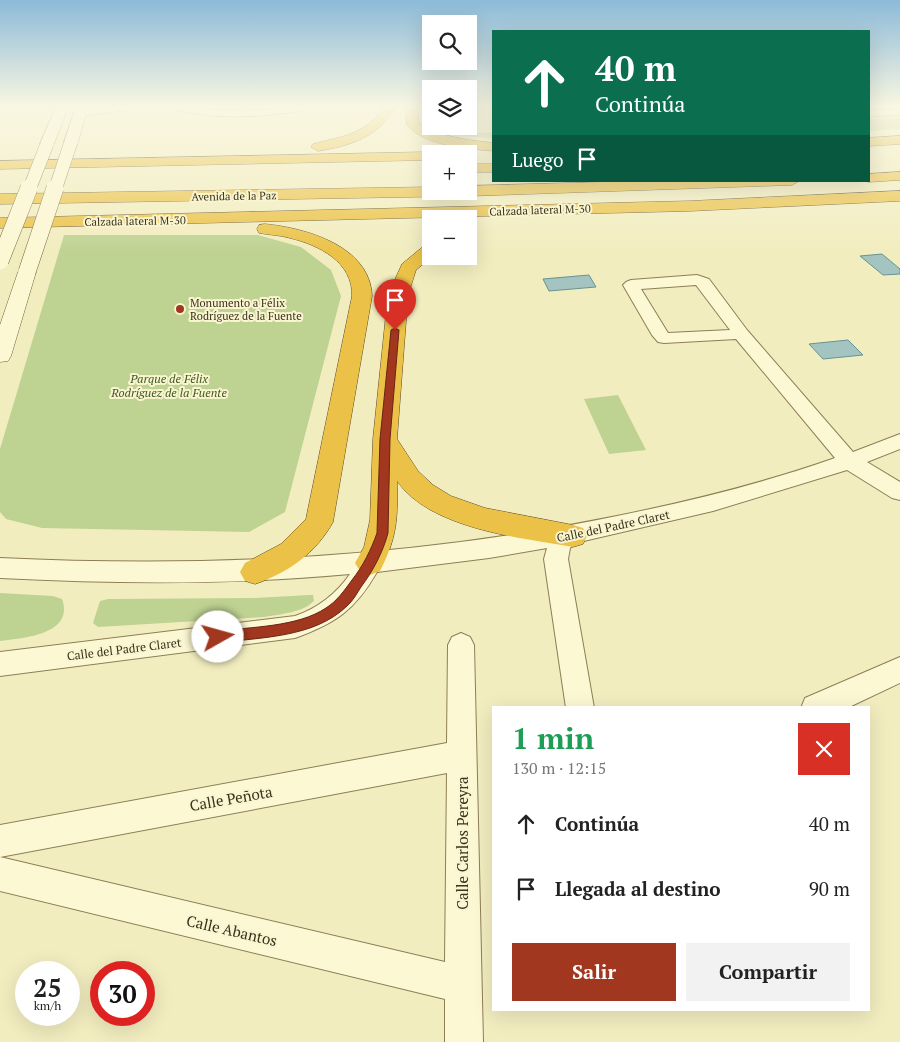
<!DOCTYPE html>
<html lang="es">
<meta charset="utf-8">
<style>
:root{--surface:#fff;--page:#f2f2f2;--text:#222;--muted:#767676;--accent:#a2371f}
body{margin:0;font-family:"PT Serif",serif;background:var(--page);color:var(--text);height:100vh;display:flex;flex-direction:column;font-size:19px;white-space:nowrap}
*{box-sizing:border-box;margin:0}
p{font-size:16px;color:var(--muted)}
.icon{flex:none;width:28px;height:28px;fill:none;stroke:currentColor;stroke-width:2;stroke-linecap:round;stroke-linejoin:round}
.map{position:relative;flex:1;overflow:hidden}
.side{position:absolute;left:492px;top:706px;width:378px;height:305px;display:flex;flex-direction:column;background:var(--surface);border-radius:0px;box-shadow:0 5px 20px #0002}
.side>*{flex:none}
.hud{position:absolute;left:492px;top:30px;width:378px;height:152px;border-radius:0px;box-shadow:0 5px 20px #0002;background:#0b6e4f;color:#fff;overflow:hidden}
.tools{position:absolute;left:422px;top:15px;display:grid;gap:10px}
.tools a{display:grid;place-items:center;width:55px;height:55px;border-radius:0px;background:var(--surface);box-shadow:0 5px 20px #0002;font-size:25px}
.speed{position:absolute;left:15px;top:961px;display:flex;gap:10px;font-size:25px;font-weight:700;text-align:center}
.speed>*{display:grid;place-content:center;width:65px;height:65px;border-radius:50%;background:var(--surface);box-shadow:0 5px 20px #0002;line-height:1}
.speed small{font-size:12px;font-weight:400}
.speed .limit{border:8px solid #d22;background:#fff;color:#111}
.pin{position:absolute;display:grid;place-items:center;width:42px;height:42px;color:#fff;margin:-51px -21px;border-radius:50% 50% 50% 0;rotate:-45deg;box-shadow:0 0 5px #0007}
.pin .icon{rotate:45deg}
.me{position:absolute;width:55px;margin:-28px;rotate:83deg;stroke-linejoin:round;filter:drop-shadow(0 0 4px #0008)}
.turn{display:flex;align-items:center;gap:18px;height:105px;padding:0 20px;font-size:22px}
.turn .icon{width:65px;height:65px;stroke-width:2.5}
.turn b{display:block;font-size:35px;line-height:42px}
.then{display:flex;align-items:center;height:48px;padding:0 20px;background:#0003;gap:10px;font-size:19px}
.round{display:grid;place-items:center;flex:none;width:52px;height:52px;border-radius:0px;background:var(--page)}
.overview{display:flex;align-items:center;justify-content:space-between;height:85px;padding:0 20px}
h1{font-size:30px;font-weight:700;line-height:38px;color:#1e9e55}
.primary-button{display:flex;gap:10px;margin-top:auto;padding:10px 20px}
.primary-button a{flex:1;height:58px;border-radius:0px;background:var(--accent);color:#fff;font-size:20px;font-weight:700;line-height:58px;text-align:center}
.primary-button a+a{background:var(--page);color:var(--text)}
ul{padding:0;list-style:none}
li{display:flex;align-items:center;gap:15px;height:65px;padding:0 20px}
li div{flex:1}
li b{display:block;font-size:19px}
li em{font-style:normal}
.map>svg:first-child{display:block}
</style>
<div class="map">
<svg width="900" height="1042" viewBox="0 0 900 1042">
<rect width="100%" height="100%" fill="#f2edbf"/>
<!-- green -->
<g fill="#bed292">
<path d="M900,118V129L869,131V119Z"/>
<path d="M438,126H466L468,129L475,132L494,133V138C475,137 454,137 438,126Z"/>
<path d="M64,235H258L301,247L331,270L341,296L285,512L249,532L42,528L6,519L0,512V449Z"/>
<path d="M618,395L646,450L609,454L584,399Z"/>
<path d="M0,593L53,596L62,599C75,635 22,638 0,641Z"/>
<path d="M309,595H313L314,601C302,613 280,614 264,617L98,627L93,623L100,601L108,599L255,598Z"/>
</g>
<!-- water -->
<g fill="#a3c4c0" stroke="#699390">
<path d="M882,254L900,269V274L883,275L860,256Z"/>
<path d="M589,275L596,287L549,291L543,279Z"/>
<path d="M848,340L863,355L823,359L809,344Z"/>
</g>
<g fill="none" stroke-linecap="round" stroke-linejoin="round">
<!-- street casing -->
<g stroke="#8d7e55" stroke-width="2">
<g id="street">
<path d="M101,107H132L127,110L80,116L75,113L80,110Z"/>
<path d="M172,107L241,111L310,107C303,112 292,112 283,113C247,118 213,118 177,110Z"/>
<path d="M900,109V115L869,116V110Z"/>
<path d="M697,275L709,279L747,330L853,452L900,434V449L867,462L900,482V500L892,498L847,470L713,511L575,543L570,548L568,559L594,708H566L544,559L547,548L489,558L377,572C355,610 336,623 295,638L0,676V652L295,616C318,608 336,594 350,574C233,585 117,584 0,578V558C210,568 411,558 617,516C691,501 764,483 835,458L736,339L664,343L658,342L652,335L623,285L626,282L631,280ZM696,285L730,330L668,333L641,289Z"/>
<path d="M461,633L470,637L474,645L483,1042H445V999L0,891V857L445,962L447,773L0,857V825L447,743L448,645L452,637Z"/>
<path d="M900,657V683L847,708H801L805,698Z"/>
</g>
</g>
<!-- secondary casing -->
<g stroke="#6f5e39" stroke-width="1">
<g id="secondary">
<path d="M56,107H68L54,144L52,147H42L40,144Z"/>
<path d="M76,107H88L78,142L71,146L64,142Z"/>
<path d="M27,267L33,268L36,272L11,356L8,361L0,362V325L18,272L21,268Z"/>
</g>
</g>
<!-- highway casing -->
<g stroke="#5a4a2a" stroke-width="1">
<g id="highway">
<path d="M384,107H396C378,137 350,146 318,151L311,147L313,144C341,137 367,134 384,107Z"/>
<path d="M406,107H418L419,123C443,138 467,140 494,143V151C469,149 424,146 407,125Z"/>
<path d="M900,136V144L869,146V138Z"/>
<path d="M431,152L436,154H431V160L0,169V161Z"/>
<rect x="469" y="164" width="25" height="8"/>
<path d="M900,172V180L869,182L864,181H869V174Z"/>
<path d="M639,181H799L792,185L469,196L0,204V194L431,187V191H469V186Z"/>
<path d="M900,191V201L690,211L0,228V218L690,201Z"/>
<path d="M265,224C306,228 370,246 372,296L333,522C316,553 288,573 255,584L245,581L240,572L245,563L281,544L306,519L352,296C353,262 319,245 290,238C280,235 269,235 259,233L257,229L259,225Z"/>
<path d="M431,244V256H433L416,270L408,295L397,439L418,471L433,485L451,496L485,508L573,525L583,528L587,536L583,544L573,547C521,538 430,529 397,481C398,518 397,538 380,571L370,575L360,571L355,563L364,547L370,520L373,439L388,295L402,264L425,245Z"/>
</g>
</g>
<!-- street -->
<use href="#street" fill="#fcf8d4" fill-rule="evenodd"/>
<!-- secondary -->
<use href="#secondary" fill="#fcf8d4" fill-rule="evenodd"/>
<!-- highway -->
<use href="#highway" fill="#ebc247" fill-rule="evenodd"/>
<!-- secondary-bridge-far1 casing -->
<g stroke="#6f5e39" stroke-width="14" stroke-linecap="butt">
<g id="secondary-bridge-far1">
<path d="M29,190L47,144"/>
<path d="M55,190L71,142"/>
</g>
</g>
<!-- secondary-bridge casing -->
<g stroke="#6f5e39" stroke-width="18" stroke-linecap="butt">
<g id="secondary-bridge">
<path d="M0,261L29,188"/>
<path d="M27,272L55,188"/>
</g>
</g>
<!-- secondary-bridge-far1 -->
<use href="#secondary-bridge-far1" stroke="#fcf8d4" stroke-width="13"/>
<!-- secondary-bridge -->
<use href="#secondary-bridge" stroke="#fcf8d4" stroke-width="17"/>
</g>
<!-- sky -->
<linearGradient id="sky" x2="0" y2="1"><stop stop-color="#8cbad8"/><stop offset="0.42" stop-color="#f9f7e2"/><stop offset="1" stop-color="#f9f7e2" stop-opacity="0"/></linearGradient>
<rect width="900" height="253" fill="url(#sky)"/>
<!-- route -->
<path fill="#a2371f" stroke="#692414" d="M395,328L399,330L390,439L388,533C383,552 373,571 361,587C357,593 353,601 347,606C314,638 261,637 218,643L213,641L211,637L213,633L218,631C250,627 298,627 326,608C337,601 344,591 352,580C363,566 371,550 377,533L380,439L391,330Z"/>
<!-- markers -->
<circle fill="#a2371f" stroke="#f9f5d0" stroke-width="2" cx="180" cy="309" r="5"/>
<g text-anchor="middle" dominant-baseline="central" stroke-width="4" stroke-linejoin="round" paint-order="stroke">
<!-- far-street labels -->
<g font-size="11" fill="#3b311c" stroke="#f9f5d0">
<text transform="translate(234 196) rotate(-1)">Avenida de la Paz</text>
<text transform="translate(540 210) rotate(-2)">Calzada lateral M-30</text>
<text transform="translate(135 221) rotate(-1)">Calzada lateral M-30</text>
</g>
<!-- far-poi labels -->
<g font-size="11" fill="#3b311c" stroke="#f9f5d0" text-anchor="start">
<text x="190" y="303">Monumento a Félix<tspan x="190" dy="13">Rodríguez de la Fuente</tspan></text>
</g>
<!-- park labels -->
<g font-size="12" font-style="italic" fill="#405a20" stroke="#f9f5d0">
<text x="169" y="378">Parque de Félix<tspan x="169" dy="14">Rodríguez de la Fuente</tspan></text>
</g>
<!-- street labels -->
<g font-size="12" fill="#3b311c" stroke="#f9f5d0">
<text transform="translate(613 526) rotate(-12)">Calle del Padre Claret</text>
<text transform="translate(124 649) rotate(-7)">Calle del Padre Claret</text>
</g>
<!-- near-street labels -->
<g font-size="15" fill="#3b311c" stroke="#f9f5d0">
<text transform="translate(231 798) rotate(-10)">Calle Peñota</text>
<text transform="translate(462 843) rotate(-90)">Calle Carlos Pereyra</text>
<text transform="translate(232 930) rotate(13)">Calle Abantos</text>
</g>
</g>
</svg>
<div class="tools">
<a><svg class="icon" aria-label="search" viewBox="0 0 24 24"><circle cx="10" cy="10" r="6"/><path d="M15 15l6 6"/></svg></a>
<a><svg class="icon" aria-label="layers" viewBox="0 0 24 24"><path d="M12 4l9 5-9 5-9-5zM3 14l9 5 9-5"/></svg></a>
<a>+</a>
<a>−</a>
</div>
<div class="speed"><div>25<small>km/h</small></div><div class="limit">30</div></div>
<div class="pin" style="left:395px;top:330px;background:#d93025"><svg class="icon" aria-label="arrive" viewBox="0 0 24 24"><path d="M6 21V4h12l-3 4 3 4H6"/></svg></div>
<svg class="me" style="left:218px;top:637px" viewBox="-20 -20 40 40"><circle r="19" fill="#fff"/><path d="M0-13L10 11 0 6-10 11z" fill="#a2371f"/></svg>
<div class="hud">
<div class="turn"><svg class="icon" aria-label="ahead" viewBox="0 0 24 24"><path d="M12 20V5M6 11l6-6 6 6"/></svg><div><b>40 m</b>Continúa</div></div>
<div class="then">Luego<svg class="icon" aria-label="arrive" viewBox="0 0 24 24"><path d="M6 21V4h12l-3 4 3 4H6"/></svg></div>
</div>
<section class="side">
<div class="overview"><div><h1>1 min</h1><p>130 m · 12:15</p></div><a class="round" style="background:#d93025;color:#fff"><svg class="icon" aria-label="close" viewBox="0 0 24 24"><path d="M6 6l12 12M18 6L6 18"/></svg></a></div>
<ul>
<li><svg class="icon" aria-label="ahead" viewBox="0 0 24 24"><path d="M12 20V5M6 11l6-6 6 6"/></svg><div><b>Continúa</b></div><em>40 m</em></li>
<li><svg class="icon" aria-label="arrive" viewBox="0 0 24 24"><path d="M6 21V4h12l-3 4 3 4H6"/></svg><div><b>Llegada al destino</b></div><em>90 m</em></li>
</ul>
<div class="primary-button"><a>Salir</a><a>Compartir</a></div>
</section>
</div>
